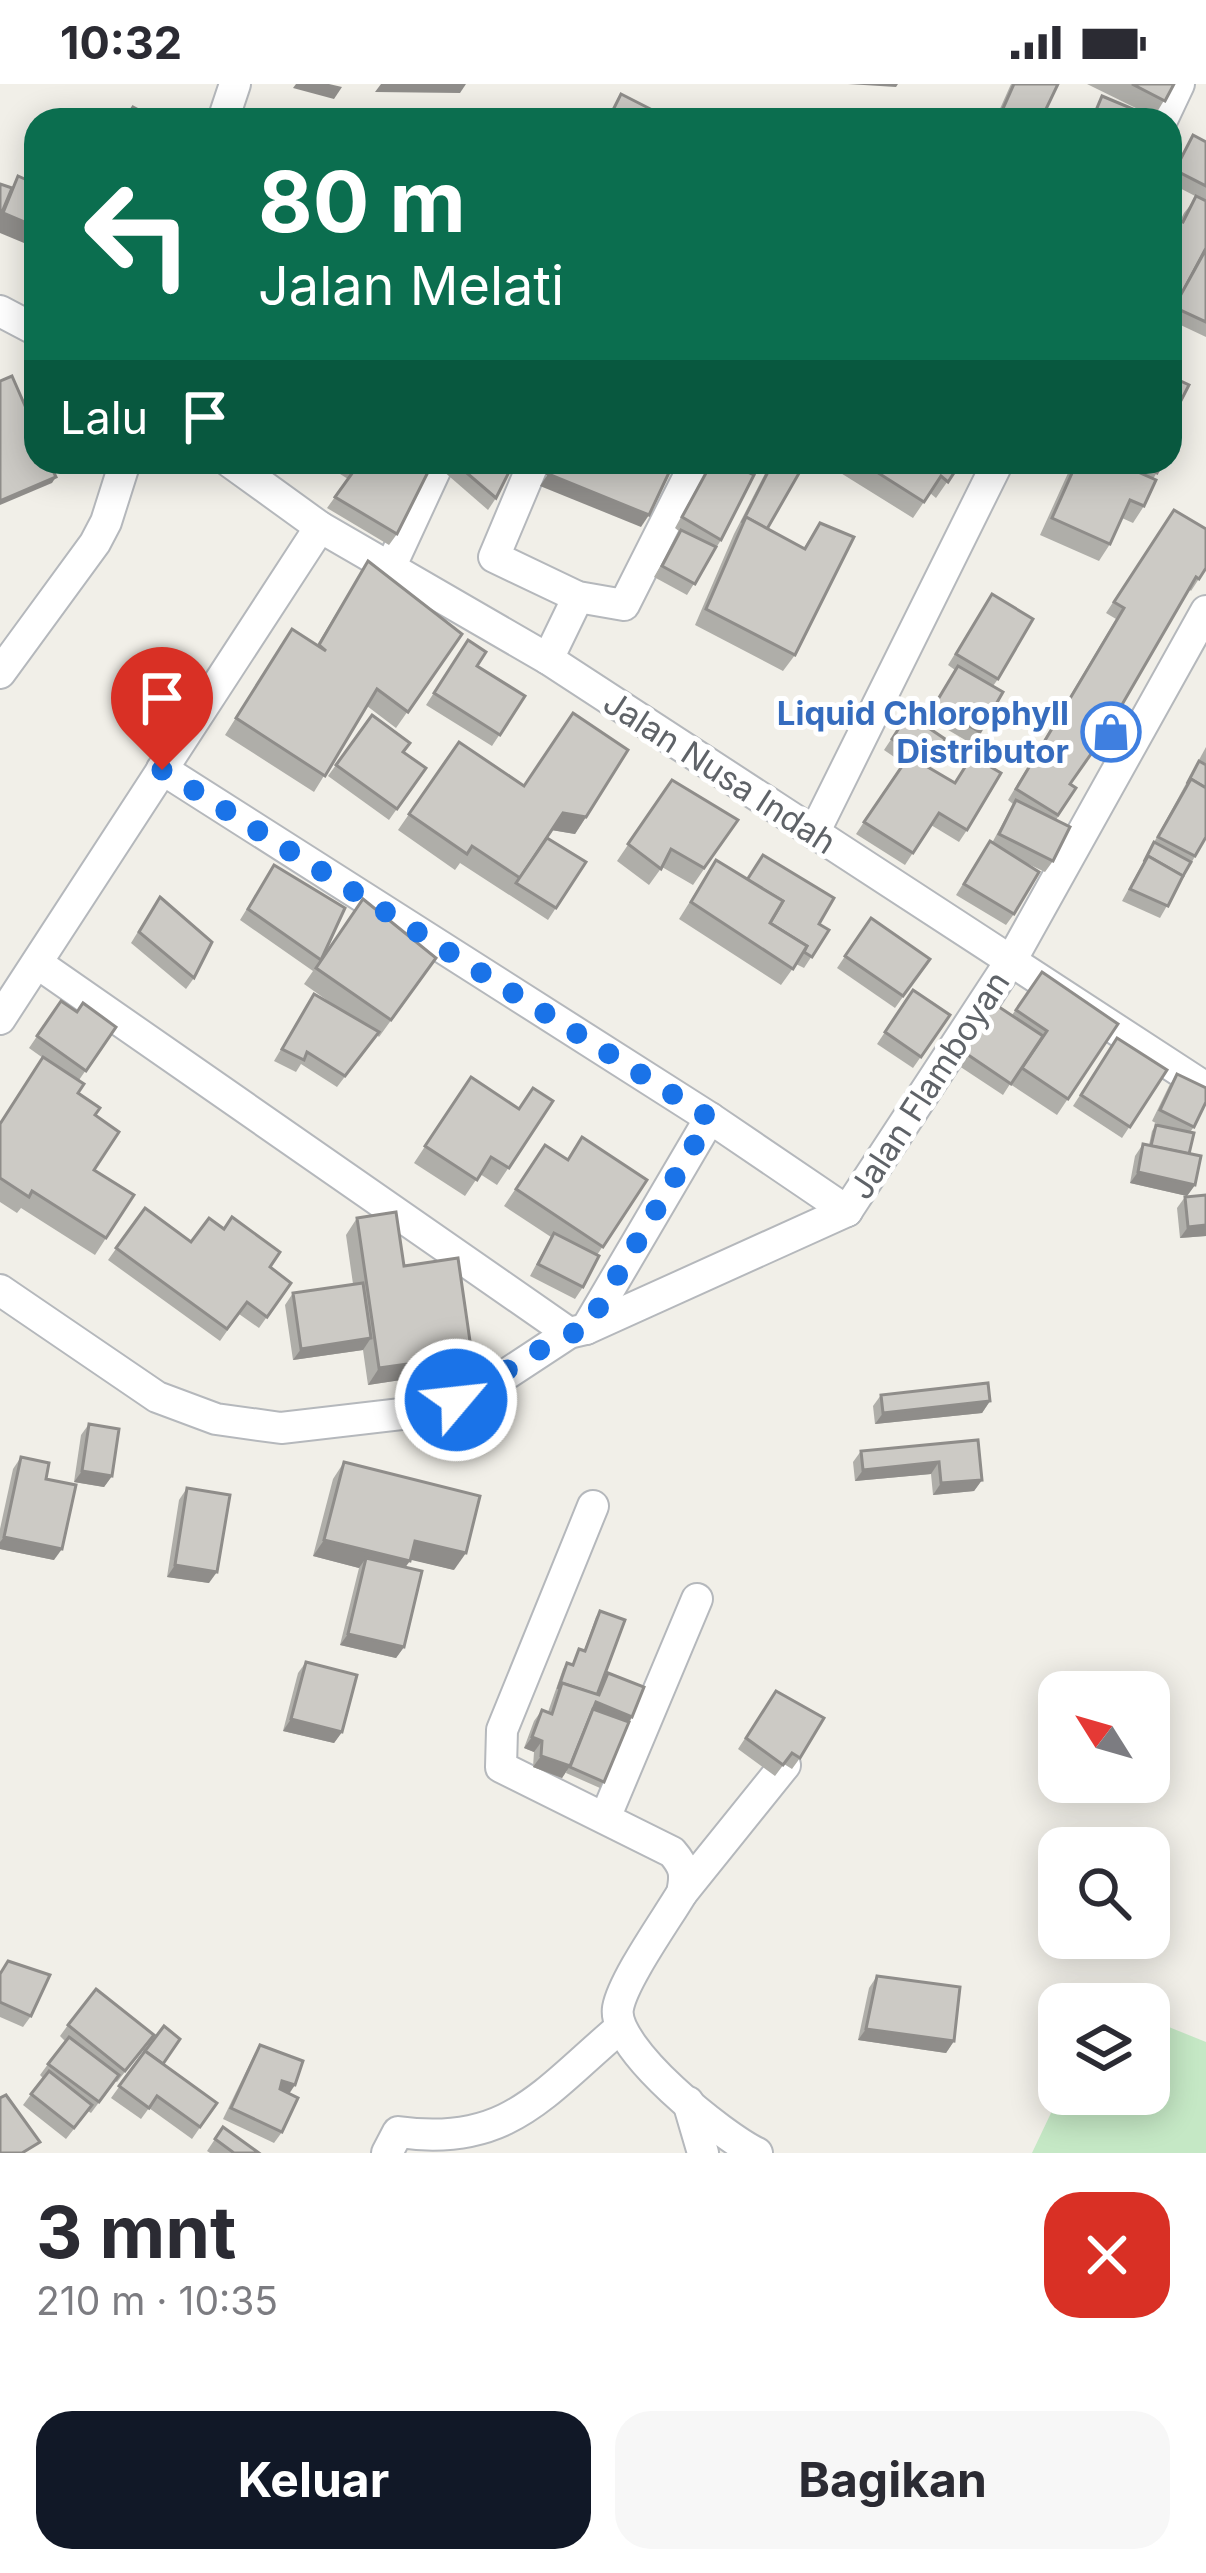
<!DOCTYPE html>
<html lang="id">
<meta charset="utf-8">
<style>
:root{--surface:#fff;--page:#f7f7f7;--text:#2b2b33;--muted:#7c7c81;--accent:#111827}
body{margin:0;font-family:Inter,sans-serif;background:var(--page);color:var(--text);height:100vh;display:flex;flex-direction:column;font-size:45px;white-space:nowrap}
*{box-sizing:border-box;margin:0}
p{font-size:39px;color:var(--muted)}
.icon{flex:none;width:66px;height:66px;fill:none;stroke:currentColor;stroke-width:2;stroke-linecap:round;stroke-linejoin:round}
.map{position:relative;height:2069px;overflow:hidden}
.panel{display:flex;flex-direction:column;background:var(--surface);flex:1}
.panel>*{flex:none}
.guide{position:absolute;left:24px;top:24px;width:1158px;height:366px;border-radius:36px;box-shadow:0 6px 30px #0003;background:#0b6e4f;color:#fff;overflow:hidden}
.needle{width:78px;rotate:307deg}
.fabs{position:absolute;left:1038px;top:1587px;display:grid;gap:24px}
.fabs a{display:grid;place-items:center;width:132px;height:132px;border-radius:24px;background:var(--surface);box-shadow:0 6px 30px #0003;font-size:60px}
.pin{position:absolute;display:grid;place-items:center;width:102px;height:102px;color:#fff;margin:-123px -51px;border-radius:50% 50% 50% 0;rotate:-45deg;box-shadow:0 0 12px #0007}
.pin .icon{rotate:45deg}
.me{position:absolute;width:132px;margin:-66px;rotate:62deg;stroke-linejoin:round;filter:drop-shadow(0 0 9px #0008)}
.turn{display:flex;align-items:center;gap:42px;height:252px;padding:0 36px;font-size:54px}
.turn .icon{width:156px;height:156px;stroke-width:2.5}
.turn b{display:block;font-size:84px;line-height:102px}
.then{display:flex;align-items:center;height:114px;padding:0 36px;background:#0003;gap:24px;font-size:45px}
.round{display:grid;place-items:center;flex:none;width:126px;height:126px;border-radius:36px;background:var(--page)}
.summary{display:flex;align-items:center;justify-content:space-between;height:204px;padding:0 36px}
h1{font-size:72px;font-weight:700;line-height:90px}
.cta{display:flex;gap:24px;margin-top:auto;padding:24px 36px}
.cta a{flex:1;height:138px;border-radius:36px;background:var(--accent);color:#fff;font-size:48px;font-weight:700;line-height:138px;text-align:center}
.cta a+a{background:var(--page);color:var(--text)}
.status{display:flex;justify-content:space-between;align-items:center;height:84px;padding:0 60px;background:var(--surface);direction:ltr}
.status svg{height:33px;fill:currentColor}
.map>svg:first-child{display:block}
</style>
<div class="status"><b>10:32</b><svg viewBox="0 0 49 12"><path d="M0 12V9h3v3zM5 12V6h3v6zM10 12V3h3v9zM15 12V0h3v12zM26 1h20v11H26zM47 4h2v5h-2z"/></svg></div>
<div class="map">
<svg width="1206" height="2069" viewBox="0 0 1206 2069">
<rect width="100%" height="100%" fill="#f1efe8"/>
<!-- pitch -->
<path fill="#c5e8c5" d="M1149,1935L1206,1958V2069H1032L1060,2010H1149Z"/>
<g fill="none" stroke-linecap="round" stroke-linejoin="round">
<!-- street casing -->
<g stroke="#b5b8bc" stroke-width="34">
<g id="street">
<path d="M223,36L235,0"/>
<path d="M1162,36L1179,0"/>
<path d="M0,227L36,246"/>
<path d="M230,378L320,443L548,575L1206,1004"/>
<path d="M534,378L494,473L578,513L624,521L696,378"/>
<path d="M389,486L439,378"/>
<path d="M548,575L578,513"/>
<path d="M0,589L95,459L106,438L125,378"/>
<path d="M162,685L710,1034L847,1127"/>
<path d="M814,749L998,378"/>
<path d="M37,879L569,1249"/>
<path d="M0,935L320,443"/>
<path d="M847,1127L1012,875L1206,527"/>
<path d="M0,1206L157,1313L216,1335L281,1344L410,1329L456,1316L493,1299L569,1249L586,1245L847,1127"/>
<path d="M586,1245L710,1034"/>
<path d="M593,1422L502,1646L501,1683L672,1768C685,1783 686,1790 682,1809C666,1836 623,1896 618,1924C611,1964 723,2053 757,2069"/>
<path d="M605,1734L697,1515"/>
<path d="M682,1809L785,1681"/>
<path d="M688,2018L703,2069"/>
<path d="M387,2069L398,2048C508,2064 544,2008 620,1944"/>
</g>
</g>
<!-- street -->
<use href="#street" stroke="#fff" stroke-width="30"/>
</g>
<!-- wall -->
<g fill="#afaea9">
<path d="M1011,0H1058L1046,25L1070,36H995Z"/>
<path d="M1087,0H1174L1154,33Z"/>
<path d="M1193,51L1206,58V253L1170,236V132L1180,137L1184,129L1197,113L1170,99V91Z"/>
<path d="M36,53V91L26,89Z"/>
<path d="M321,378H433L397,450L389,461L327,424L348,395Z"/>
<path d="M445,378H514L496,414L488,426L442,386Z"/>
<path d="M711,378L721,456L687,511L654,493L680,448L675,444Z"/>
<path d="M771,378H794L767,445L803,465L820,439L795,571L783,587L695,541L734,450Z"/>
<path d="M823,378H961L936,414L930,409L913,434Z"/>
<path d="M1073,378H1163L1153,395L1144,422L1133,439L1122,434L1110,460L1099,477L1040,451Z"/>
<path d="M1166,437L1206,484L1191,507L1189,505L1070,700L1076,704L1056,736L1053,777L1045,788L1018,775L1014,830L1006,841L956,811L982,769L990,757L992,759L1013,720L1008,716L1116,535L1106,529Z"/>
<path d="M368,477L462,550L396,644L367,622L314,708L225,651L292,545L317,561Z"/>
<path d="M992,510L998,595L993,602L980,648L972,660L926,633L955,586L948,581Z"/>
<path d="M468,556L477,582L525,612L492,662L426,621Z"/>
<path d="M908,630L945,655L927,683L967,746L959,758L931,741L905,781L856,750L903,679L884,666Z"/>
<path d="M372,631L403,668L426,684L389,736L328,692Z"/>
<path d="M459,658L523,702L586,733L575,750L552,746L547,754L586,778L548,836L460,779L455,786L398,746Z"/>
<path d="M1206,663V753L1160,834L1122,817Z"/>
<path d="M672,696L738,736L693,801L662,783L649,801L617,777Z"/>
<path d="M716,776L829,846L804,884L796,880L781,901L679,835Z"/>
<path d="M274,781L322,875L436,874L379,953L377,951L337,1003L301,980L296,988L274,977L314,910L338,924L304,900L313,887L240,836Z"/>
<path d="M152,825L194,894L186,905L131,859Z"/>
<path d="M871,834L930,875L895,924L837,884Z"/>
<path d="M1042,888L1118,940L1057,1031L1010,1000L1003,1011L950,976L990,917L1012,931Z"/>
<path d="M913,906L950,931L913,984L877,960Z"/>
<path d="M61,917L77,928L116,943L79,996L78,1009L95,1031L94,1086L134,1111L95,1171L21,1124L17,1129L0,1118V1039L43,974L29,964Z"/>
<path d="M1117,954L1167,986L1122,1054L1073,1022Z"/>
<path d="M1177,990L1194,1043L1190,1048L1189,1070L1195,1101L1187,1112L1130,1099L1135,1072L1143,1060L1149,1061L1152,1047L1156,1041L1163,1043L1152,1037L1169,1002Z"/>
<path d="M471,993L518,1024L553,1017L497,1101L480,1090L465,1112L414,1079Z"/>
<path d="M545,1061L567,1075L647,1096L597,1171L583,1203L575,1215L530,1192L551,1153L504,1122Z"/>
<path d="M1185,1113L1206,1152L1180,1154L1177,1124Z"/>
<path d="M145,1124L191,1158L270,1183L291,1199L259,1244L239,1230L220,1257L108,1176Z"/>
<path d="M357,1134L404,1182L460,1287L368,1301L363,1266L293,1276L285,1221L293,1209L353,1200L346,1151Z"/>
<path d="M881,1311L990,1317L982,1329L875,1340L873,1322Z"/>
<path d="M89,1340L112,1392L104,1403L74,1398L81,1351Z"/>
<path d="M978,1356L982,1396L974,1407L933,1411L931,1390L855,1397L853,1378L861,1367Z"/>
<path d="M21,1373L46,1395L54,1476L0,1465V1445L13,1385Z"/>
<path d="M344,1378L454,1486L410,1475L405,1483L404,1563L396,1574L340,1561L359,1484L313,1472L333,1395Z"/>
<path d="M187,1404L209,1499L167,1493L179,1416Z"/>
<path d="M600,1527L601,1599L608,1589L632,1633L600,1704L566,1689L567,1686L562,1694L533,1683L534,1668L524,1664L534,1637L542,1626L548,1628L563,1585L567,1579L572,1581L579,1565L584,1567L596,1533Z"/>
<path d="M306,1578L342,1648L334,1659L283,1647L298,1589Z"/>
<path d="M776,1607L800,1674L792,1685L784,1680L775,1692L738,1665Z"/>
<path d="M8,1877L31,1932L23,1943L0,1933V1890Z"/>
<path d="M877,1892L954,1957L946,1969L858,1956L869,1904Z"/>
<path d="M68,1941L154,1951L117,1998L115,1997L91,2029L88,2027L66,2055L23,2021L43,1994L40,1991L65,1957L60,1952Z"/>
<path d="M260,1961L289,2010L282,2048L274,2059L223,2035L253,1973Z"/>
<path d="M145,1967L217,2019L192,2055L149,2024L141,2035L111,2014Z"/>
<path d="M223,2043L259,2069H210L207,2067Z"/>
</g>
<!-- shaded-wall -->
<g fill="#8f8d8a">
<path d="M296,0H329L342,3L334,15L293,4Z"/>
<path d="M381,0H466L460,9L375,8Z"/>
<path d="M848,0H898L896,3Z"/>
<path d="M34,77L36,78V91L26,89Z"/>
<path d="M3,129L36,143V164L0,149V133Z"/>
<path d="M548,390L649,431L641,443L540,402Z"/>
<path d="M56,393L52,399L0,421V417Z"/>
<path d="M563,729L586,733L575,750L551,746Z"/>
<path d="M1138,1088L1195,1101L1187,1112L1130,1099Z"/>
<path d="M1206,1141V1152L1180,1154L1188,1143Z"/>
<path d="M371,1254L363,1266L293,1276L301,1265Z"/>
<path d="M472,1271L460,1287L368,1301L379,1284Z"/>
<path d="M990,1317L982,1329L875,1340L883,1329Z"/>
<path d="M939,1378L931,1390L855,1397L863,1386Z"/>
<path d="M82,1387L112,1392L104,1403L74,1398Z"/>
<path d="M982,1396L974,1407L933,1411L941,1399Z"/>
<path d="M4,1453L62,1465L54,1476L0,1465V1458Z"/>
<path d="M324,1456L410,1477L398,1493L366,1474L359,1484L313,1472Z"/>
<path d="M415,1457L466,1469L454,1486L403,1474Z"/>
<path d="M175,1481L217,1488L209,1499L167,1493Z"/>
<path d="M348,1550L404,1563L396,1574L340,1561Z"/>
<path d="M596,1618L632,1633L624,1644L590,1631Z"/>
<path d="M291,1635L342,1648L334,1659L283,1647Z"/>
<path d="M532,1653L542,1657L534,1668L524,1664Z"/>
<path d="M541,1672L570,1682L562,1694L533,1683Z"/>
<path d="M866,1945L954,1957L946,1969L858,1956Z"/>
<path d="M282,1997L295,2001L287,2013L274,2009Z"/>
</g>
<!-- building -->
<g fill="#cccac5" stroke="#8f8d8a" stroke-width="3">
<path d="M1014,0H1058L1046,25L1070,36H998Z"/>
<path d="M1132,0H1174L1165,17Z"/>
<path d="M621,10L672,36H608Z"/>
<path d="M1102,12L1133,25L1128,36H1092Z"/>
<path d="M133,23L158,36H101L104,30L129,29Z"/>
<path d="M303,29L324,36H300Z"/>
<path d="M1193,51L1206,58V102L1175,86Z"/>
<path d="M18,92L36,100V143L3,129Z"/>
<path d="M0,100L12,104L0,133Z"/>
<path d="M1196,112L1206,117V164L1178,217L1170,213V132L1183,138Z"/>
<path d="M1205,167H1206V238L1174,223Z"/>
<path d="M12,292L36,347V378H49L56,393L0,417V297Z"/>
<path d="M1170,292L1189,301L1170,338Z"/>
<path d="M347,378H433L397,450L335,413L356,384Z"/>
<path d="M454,378H514L496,414Z"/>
<path d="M554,378H674L649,431L548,390Z"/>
<path d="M712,378H725L754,391L721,456L682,433Z"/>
<path d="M773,378H794L802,384L767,445L746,433L742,439Z"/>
<path d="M861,378H961L948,398L941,392L924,418Z"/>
<path d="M1077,378H1115L1156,396L1144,422L1130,416L1110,460L1052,434Z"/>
<path d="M1137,378H1163L1157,389Z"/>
<path d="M1174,426L1206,445V484L1199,495L1196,493L1105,650L1070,700L1076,704L1058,731L1016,705L1124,524L1114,518Z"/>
<path d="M746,433L805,465L820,439L854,453L795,571L706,525Z"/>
<path d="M681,446L716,463L695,500L662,482Z"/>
<path d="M368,477L462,550L408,628L377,605L325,692L236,634L292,545L326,567L319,561Z"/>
<path d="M992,510L1033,535L998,595L956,570Z"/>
<path d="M468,556L486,568L477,582L525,612L500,651L434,609Z"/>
<path d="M958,582L1003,608L980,648L934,622Z"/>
<path d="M573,629L628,666L586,733L563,729L520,794L472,762L467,770L409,730L459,658L524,702Z"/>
<path d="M908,630L945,655L929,680L892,655Z"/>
<path d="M372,631L410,659L403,668L426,684L397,725L336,681Z"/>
<path d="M909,672L955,699L972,672L1001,689L967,746L939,729L913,769L864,738Z"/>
<path d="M1199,677L1206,681V704L1191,695L1187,700Z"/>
<path d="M1191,695L1206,704V753L1195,772L1158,753Z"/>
<path d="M672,696L738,736L704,784L671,765L661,785L628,760Z"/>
<path d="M1016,716L1070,743L1053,777L999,750Z"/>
<path d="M547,754L586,778L556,824L516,799Z"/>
<path d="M990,757L1039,788L1014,830L964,800Z"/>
<path d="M1154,758L1191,778L1183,792L1148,772L1144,778Z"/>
<path d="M763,771L834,814L819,840L829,846L812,873L804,868L807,862L770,839L783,817L747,796Z"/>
<path d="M1148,772L1183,792L1168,822L1130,805Z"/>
<path d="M716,776L783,817L770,839L807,862L793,885L691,818Z"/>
<path d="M274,781L345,824L321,876L248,825Z"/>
<path d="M160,813L212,858L194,894L139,848Z"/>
<path d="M363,815L436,874L391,936L316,884Z"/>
<path d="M871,834L930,875L903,912L845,872Z"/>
<path d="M1042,888L1118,940L1068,1015L1022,984L1047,947L1016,926Z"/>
<path d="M913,906L950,931L921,973L885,948Z"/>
<path d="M314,910L379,948L345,992L307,968L304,976L282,965Z"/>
<path d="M61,917L77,928L83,919L116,943L86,987L37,952Z"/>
<path d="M990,917L1043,952L1011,1000L958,964Z"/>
<path d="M1117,954L1167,986L1130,1043L1081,1011Z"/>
<path d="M43,973L84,1000L78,1009L100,1024L95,1031L119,1048L94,1086L134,1111L106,1154L32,1107L29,1113L0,1094V1040Z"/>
<path d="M1177,990L1206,1004V1018L1194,1043L1160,1026Z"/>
<path d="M471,993L519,1025L533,1004L553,1017L509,1084L491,1073L477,1096L425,1062Z"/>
<path d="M1156,1041L1194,1049L1189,1070L1151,1062Z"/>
<path d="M582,1053L647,1096L603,1163L516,1105L545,1061L568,1076Z"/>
<path d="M1143,1060L1201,1072L1195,1101L1138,1088Z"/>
<path d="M1206,1111V1141L1188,1143L1185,1113Z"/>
<path d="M145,1124L191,1158L209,1134L224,1145L232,1133L280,1168L270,1183L291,1199L267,1233L247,1218L227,1245L116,1164Z"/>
<path d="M396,1128L404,1182L458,1174L472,1271L379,1284L357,1134Z"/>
<path d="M554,1149L599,1172L583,1203L538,1180Z"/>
<path d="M363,1199L371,1254L301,1265L293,1209Z"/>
<path d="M988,1299L990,1317L883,1329L881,1311Z"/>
<path d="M89,1340L119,1345L112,1392L82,1387Z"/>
<path d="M978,1356L982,1396L941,1399L939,1378L863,1386L861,1367Z"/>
<path d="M21,1373L49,1379L46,1395L76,1401L62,1465L4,1453Z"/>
<path d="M344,1378L480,1412L466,1469L415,1457L410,1477L324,1456Z"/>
<path d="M187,1404L230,1411L217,1488L175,1481Z"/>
<path d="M366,1474L422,1487L404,1563L348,1550Z"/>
<path d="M600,1527L625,1536L597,1611L562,1599L558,1605L567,1579L573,1581L579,1565L585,1567Z"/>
<path d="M306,1578L357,1591L342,1648L291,1635Z"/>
<path d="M608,1589L644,1603L632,1633L596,1618L570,1682L541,1672L542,1657L532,1653L542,1626L552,1630L562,1599L599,1611Z"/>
<path d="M776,1607L824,1634L800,1674L792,1669L783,1681L746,1654Z"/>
<path d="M593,1625L629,1638L604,1698L570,1683Z"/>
<path d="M8,1877L50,1891L31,1932L0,1918V1890Z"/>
<path d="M877,1892L960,1903L954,1957L866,1945Z"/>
<path d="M96,1905L154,1951L125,1987L68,1941Z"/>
<path d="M164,1942L180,1955L163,1980L145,1967Z"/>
<path d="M69,1953L119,1991L99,2018L48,1980Z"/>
<path d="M260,1961L303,1977L295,2001L282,1997L280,2005L298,2014L282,2048L231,2024Z"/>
<path d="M145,1967L217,2019L200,2043L157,2012L149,2024L119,2002Z"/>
<path d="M49,1987L92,2021L74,2044L31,2010Z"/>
<path d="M6,2011L40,2058L22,2069H0V2014Z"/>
<path d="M223,2043L259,2069H234L215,2055Z"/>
</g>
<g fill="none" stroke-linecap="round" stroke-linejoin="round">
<!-- route -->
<path stroke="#1a73e8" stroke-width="21" stroke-dasharray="0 37.8" d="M162,686L710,1034L586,1245C548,1254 496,1297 456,1316"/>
</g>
<!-- icons -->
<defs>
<g id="shop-ring" transform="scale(3)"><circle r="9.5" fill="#fff" stroke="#3f7fe0" stroke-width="1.5"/><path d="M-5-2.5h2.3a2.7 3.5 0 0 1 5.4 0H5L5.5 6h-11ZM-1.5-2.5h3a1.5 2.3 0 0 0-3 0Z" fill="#3f7fe0"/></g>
</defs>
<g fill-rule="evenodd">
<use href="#shop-ring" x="1111" y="648"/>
</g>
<g text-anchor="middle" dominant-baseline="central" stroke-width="10" stroke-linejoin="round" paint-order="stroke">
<!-- shop labels -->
<g font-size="33" font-weight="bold" fill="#366cbe" stroke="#fff" text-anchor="end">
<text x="1069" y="629">Liquid Chlorophyll<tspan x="1069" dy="38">Distributor</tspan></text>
</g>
<!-- street labels -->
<g font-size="33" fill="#5f6368" stroke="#fff">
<text transform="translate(720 688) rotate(33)">Jalan Nusa Indah</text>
<text transform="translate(929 1001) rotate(-57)">Jalan Flamboyan</text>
</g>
</g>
</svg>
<div class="fabs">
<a><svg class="needle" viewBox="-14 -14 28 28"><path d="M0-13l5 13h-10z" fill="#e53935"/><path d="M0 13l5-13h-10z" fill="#7c7c81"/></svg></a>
<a><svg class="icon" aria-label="search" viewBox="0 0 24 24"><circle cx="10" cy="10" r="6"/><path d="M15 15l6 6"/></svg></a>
<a><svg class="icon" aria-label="layers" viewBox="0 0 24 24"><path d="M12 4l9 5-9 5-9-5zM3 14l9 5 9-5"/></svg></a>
</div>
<div class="pin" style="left:162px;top:686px;background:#d93025"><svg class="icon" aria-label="arrive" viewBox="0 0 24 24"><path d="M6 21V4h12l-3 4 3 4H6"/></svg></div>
<svg class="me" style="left:456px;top:1316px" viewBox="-20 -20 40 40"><circle r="17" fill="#1a73e8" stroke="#fff" stroke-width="3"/><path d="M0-11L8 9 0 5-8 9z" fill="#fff"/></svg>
<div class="guide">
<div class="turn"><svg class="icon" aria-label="left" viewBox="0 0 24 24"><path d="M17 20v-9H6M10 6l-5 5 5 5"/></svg><div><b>80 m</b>Jalan Melati</div></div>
<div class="then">Lalu<svg class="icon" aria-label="arrive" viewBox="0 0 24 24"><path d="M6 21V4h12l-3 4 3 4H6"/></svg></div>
</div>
</div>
<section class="panel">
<div class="summary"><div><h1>3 mnt</h1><p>210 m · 10:35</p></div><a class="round" style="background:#d93025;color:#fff"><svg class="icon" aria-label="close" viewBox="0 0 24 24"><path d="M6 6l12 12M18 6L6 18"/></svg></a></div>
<div class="cta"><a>Keluar</a><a>Bagikan</a></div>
</section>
